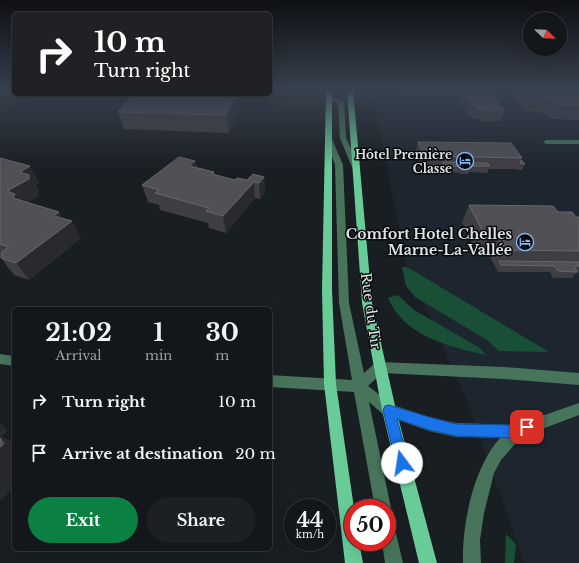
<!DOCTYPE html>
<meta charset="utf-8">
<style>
:root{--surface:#13161a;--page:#1c1f23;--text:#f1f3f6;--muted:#9d9fa2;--line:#323539;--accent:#0b8043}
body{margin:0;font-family:"Libre Baskerville",serif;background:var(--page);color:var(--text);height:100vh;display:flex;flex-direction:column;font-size:15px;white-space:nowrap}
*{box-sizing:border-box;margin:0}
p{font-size:13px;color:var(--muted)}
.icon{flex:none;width:22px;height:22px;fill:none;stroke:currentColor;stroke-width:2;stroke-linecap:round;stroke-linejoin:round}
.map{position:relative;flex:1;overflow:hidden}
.panel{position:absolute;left:12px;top:307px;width:260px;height:244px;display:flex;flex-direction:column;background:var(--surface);border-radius:6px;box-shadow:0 4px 16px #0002,0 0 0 1px var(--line)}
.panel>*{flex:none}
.banner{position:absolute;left:12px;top:12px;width:260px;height:84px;border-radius:6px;box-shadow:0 4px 16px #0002,0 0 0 1px var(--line);background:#202124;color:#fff;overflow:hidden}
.needle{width:26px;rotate:113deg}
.tools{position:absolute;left:523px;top:12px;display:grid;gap:8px}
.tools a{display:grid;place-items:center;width:44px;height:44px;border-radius:50%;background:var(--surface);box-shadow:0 4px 16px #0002,0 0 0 1px var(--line);font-size:20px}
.speed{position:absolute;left:284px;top:499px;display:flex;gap:8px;font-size:20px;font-weight:700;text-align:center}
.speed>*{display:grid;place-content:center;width:52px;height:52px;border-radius:50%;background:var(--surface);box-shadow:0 4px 16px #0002,0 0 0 1px var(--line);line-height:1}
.speed small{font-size:10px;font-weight:400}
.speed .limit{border:6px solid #d22;background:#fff;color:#111}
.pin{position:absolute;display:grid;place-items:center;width:34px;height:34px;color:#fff;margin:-17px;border-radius:8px;box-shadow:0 2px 6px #0006}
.me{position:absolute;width:44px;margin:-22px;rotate:346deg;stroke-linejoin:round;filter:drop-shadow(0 0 3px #0008)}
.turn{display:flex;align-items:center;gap:14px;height:84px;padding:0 16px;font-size:18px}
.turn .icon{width:52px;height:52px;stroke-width:2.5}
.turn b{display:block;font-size:28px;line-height:34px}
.eta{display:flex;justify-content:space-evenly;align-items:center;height:68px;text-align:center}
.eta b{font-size:24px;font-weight:800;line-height:28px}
.action{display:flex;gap:8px;margin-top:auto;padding:8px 16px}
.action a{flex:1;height:46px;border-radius:24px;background:var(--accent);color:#fff;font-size:16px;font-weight:800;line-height:46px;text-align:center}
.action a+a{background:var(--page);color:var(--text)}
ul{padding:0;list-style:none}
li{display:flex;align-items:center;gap:12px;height:52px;padding:0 16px}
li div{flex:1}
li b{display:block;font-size:15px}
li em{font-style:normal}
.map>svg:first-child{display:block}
</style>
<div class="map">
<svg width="579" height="563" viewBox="0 0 579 563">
<rect width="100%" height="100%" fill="#191e22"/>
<!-- built -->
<path fill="#1d262f" d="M371,90H579V563H524L467,400L407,267Z"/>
<!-- green -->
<g fill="#1a4f37">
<path d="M402,267H407L549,352L499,351L487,340L415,297L406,286Z"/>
<path d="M398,295L414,310L480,348L486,355C450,347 404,336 388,298Z"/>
<path d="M506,534L516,544L514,563H505Z"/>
</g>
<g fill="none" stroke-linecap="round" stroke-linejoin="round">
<!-- minor -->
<g fill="#47745b" fill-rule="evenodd">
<path d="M327,96H331L344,102L346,138L360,167L359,169H353L352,167L340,138L338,103L327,98Z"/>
<path d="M329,137L332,139L343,165L349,303L364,373L375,363L379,362L504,367L579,373V385L504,379L382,373L368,386L393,405L429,417L456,423L516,425L579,403V415L521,437L501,460L494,473L484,513L480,540L481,563H463C462,524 473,468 500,438L456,437L429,431L384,415L369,402L391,508L387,514V508H375L354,392L270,387V375L352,380L339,303L335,165L326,139Z"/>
<path d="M579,140V144H546L543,142L546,140Z"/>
<path d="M0,354L14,356V366L0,364Z"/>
<path d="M387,519L393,521L403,563H385L382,542H387Z"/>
</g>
<!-- major -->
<g fill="#69cc98" fill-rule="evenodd">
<path d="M326,90H332V290L336,384L354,508H353V542H359L363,563H345L324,384L322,290Z"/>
<path d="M347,90H353L372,303L396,410L437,563H419L382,410L362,303Z"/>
</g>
</g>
<!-- wall -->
<g fill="#3f3e44">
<path d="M397,90H490L489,93L505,110L501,121H480L479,119H472L460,103L462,95L399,94Z"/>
<path d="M514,90H579V120L551,119L540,112L523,111L513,91Z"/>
<path d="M135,94H245L229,133L124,129L118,112Z"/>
<path d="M418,142L522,158L521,160L525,164L522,170H518L517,169H489L487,173L469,172L468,174H461L459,173L443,172L440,168H422L415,153Z"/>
<path d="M0,158L39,183L35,185L39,192L38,196L28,202L63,219L81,238L29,280L14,275L1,258V257H0Z"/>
<path d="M195,161L197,167L214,172L215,175L235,180H247L264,177L265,193L260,199L255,198L226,233L209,228L208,223L160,210L159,205L148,202L142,185Z"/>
<path d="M469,205L558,212L576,217H579V271L577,273H576L572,278H553L550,272H498L486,249H475L462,222Z"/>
</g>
<!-- shaded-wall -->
<g fill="#292a2f">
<path d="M236,94H245L229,133L226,115Z"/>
<path d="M195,161L198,177L189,166Z"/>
<path d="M30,166L39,183L35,185L39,192L38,196L22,205L26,211L7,191L20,172Z"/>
<path d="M264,177L265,193L260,199L259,183Z"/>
<path d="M254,182L255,198L226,233L223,216Z"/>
<path d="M59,212L67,225L72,221L81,238L29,280L16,263L54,216Z"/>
<path d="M0,422L8,430L2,436L14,444V464L12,467L14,470V488L0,501Z"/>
</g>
<!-- building -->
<g fill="#505055" stroke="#66676c">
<path d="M526,90H579V105H558L547,98L530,96Z"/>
<path d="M463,93H489L505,110H484L483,109L476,108Z"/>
<path d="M135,94H236L226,115L118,112Z"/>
<path d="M418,142L511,143L522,158L425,156Z"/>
<path d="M179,157L195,161L189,166L214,172L212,174L235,180L237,178L247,180L253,174L264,177L259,183L254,182L223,216L206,211L209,208L155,193L159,190L142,185Z"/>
<path d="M0,158L30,166L20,172L29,175V179L7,191L15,194L13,198L59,212L54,216L72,221L16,263L1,258L2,252L9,247L0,244Z"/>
<path d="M521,160L525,164H521L520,163Z"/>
<path d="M442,162L487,163L490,166H470L471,168H463L462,166H445Z"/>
<path d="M469,205L553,206L558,212H572L576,217H579V251L505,250L495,232H483Z"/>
<path d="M499,261L579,262V266H574L577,272L558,271L554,266L501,265Z"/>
<path d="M0,438L4,444L0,447Z"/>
</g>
<!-- sky -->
<linearGradient id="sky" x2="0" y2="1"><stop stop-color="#0e1013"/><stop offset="0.53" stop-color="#38414f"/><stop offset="1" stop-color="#38414f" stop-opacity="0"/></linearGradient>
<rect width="579" height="169" fill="url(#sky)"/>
<!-- route -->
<path fill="#1a73e8" stroke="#114b97" d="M389,405L429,417L456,424L516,425L527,421L531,423L533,427L531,432L516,438L456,436L429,430L397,419L409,463L407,467L402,469L398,467L396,463L383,410L385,406Z"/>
<!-- icons -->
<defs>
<g id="hotel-ring" transform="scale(0.9)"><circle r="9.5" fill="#06080a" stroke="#83bcfb" stroke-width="1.5"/><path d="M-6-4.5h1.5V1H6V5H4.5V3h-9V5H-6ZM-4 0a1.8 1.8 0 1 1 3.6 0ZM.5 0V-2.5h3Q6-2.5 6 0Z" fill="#83bcfb"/></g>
</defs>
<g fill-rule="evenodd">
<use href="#hotel-ring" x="465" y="161"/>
<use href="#hotel-ring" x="525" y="242"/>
</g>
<g text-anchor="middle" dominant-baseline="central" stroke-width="3" stroke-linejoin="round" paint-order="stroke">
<!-- far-poi labels -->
<g font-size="12" font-weight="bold" fill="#dee2e5" stroke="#06080a" text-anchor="end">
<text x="452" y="154">Hôtel Première<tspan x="452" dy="14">Classe</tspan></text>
</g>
<!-- poi labels -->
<g font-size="14" font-weight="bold" fill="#dee2e5" stroke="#06080a" text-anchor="end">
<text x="512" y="234">Comfort Hotel Chelles<tspan x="512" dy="16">Marne-La-Vallée</tspan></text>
</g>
<!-- street labels -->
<g font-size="14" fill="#dee2e5" stroke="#06080a">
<text transform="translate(371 311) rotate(82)">Rue du Tir</text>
</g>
</g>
</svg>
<div class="tools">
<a><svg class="needle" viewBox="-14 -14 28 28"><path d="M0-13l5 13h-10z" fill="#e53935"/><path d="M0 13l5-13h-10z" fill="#9d9fa2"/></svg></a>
</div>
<div class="speed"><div>44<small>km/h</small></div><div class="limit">50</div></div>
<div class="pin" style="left:527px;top:427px;background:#d93025"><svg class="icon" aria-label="arrive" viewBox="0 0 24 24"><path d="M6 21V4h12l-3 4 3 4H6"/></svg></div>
<svg class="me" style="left:402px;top:463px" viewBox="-20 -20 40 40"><circle r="19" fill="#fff"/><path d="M0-13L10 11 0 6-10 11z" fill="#1a73e8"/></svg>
<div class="banner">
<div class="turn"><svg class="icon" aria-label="right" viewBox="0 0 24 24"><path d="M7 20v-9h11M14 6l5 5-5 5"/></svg><div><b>10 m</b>Turn right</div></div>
</div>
<section class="panel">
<div class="eta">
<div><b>21:02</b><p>Arrival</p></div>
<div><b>1</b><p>min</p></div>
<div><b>30</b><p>m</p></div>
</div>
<ul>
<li><svg class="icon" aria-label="right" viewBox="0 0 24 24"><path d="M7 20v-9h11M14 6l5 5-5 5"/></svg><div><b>Turn right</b></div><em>10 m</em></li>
<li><svg class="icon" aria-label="arrive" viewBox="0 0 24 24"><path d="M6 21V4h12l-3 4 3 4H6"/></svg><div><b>Arrive at destination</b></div><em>20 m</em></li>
</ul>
<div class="action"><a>Exit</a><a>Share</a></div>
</section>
</div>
